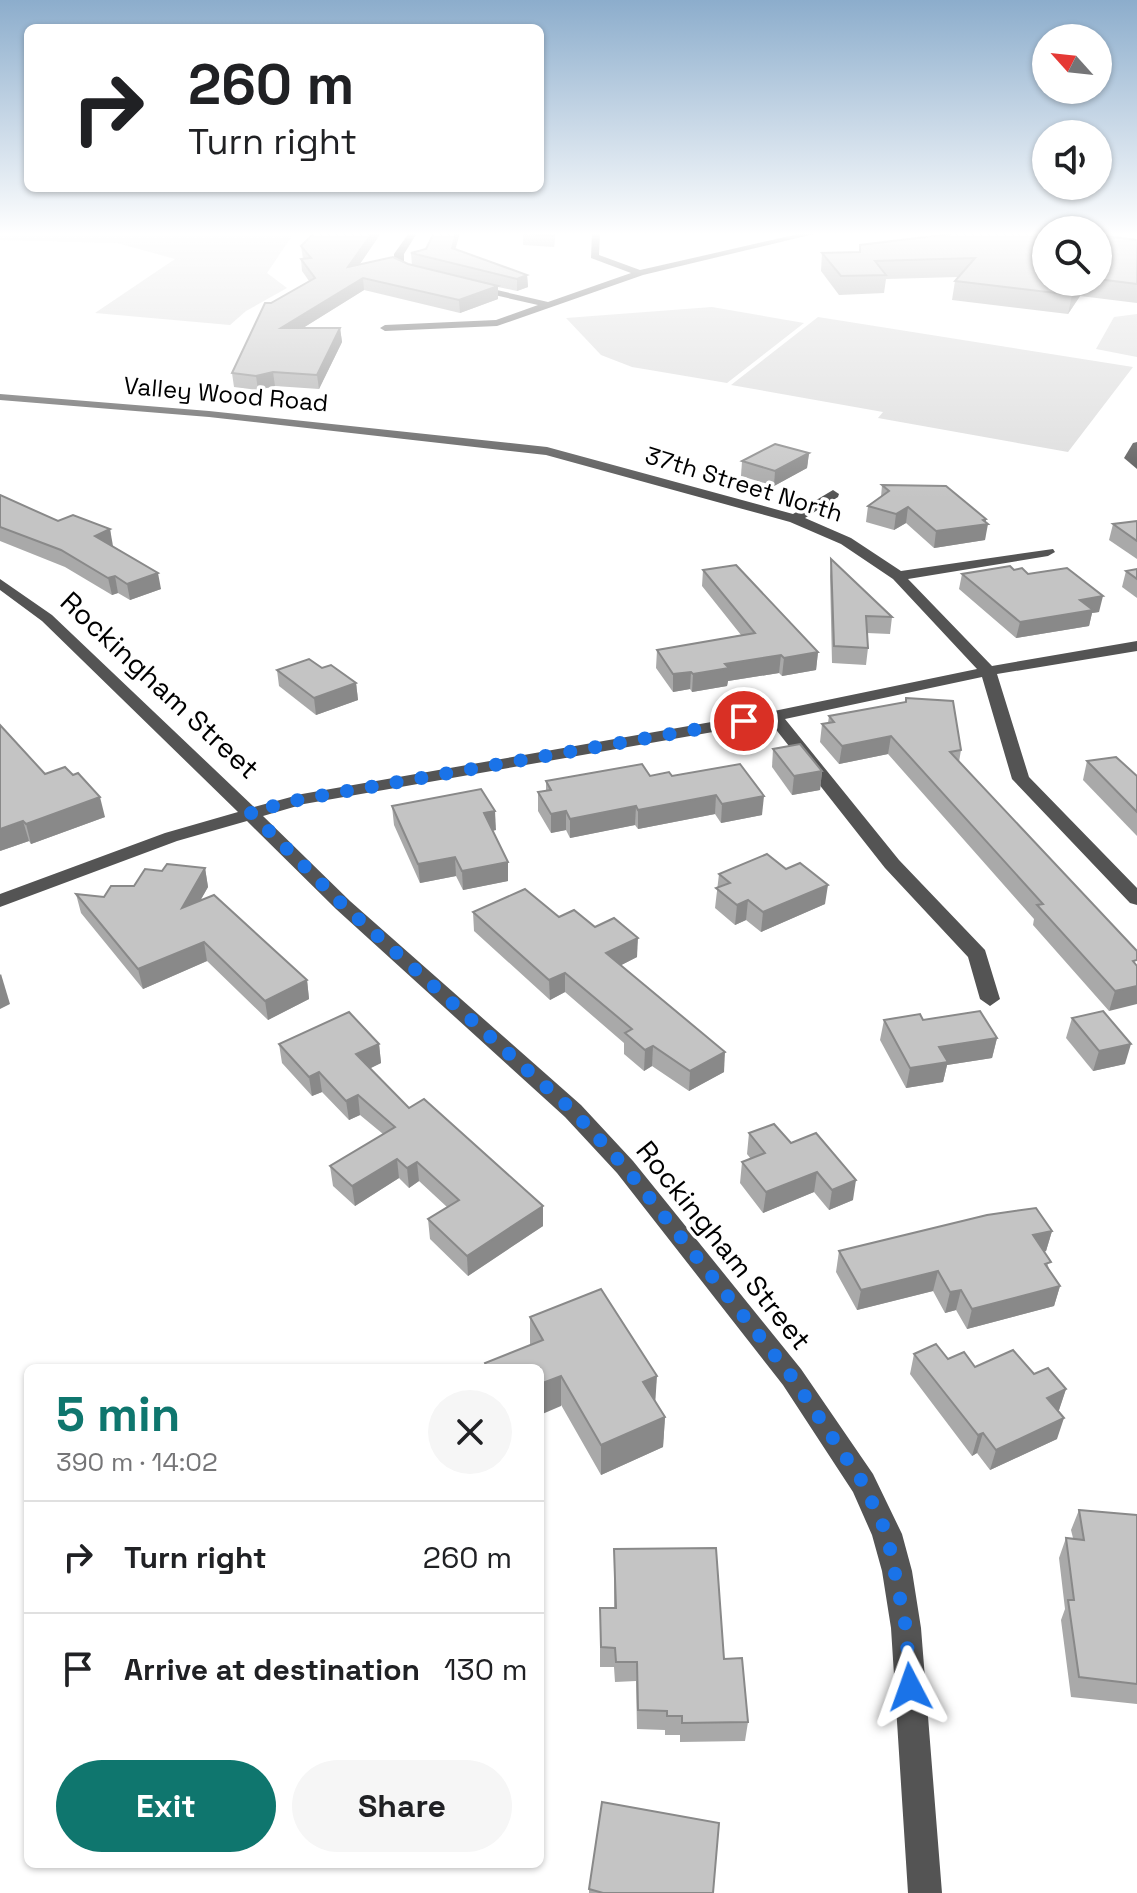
<!DOCTYPE html>
<meta charset="utf-8">
<style>
:root{--surface:#fff;--page:#f6f6f6;--text:#202124;--muted:#757577;--line:#e0e0e0;--accent:#0f766e}
body{margin:0;font-family:"Space Grotesk",sans-serif;background:var(--page);color:var(--text);height:100vh;display:flex;flex-direction:column;font-size:30px;white-space:nowrap}
*{box-sizing:border-box;margin:0}
p{font-size:26px;color:var(--muted)}
.icon{flex:none;width:44px;height:44px;fill:none;stroke:currentColor;stroke-width:2;stroke-linecap:round;stroke-linejoin:round}
.map{position:relative;flex:1;overflow:hidden}
.details{position:absolute;left:24px;top:1364px;width:520px;height:504px;display:flex;flex-direction:column;background:var(--surface);border-radius:12px;box-shadow:0 2px 6px #0004}
.details>*{flex:none}
.hud{position:absolute;left:24px;top:24px;width:520px;height:168px;border-radius:12px;box-shadow:0 2px 6px #0004;background:#fff;color:var(--text);overflow:hidden}
.needle{width:52px;rotate:297deg}
.controls{position:absolute;left:1032px;top:24px;display:grid;gap:16px}
.controls a{display:grid;place-items:center;width:80px;height:80px;border-radius:50%;background:var(--surface);box-shadow:0 2px 6px #0004;font-size:40px}
.pin{position:absolute;display:grid;place-items:center;width:68px;height:68px;color:#fff;margin:-34px;border:4px solid #fff;border-radius:50%;box-shadow:0 2px 8px #0007}
.me{position:absolute;width:88px;margin:-44px;rotate:356deg;stroke-linejoin:round;filter:drop-shadow(0 0 6px #0008)}
.turn{display:flex;align-items:center;gap:28px;height:168px;padding:0 32px;font-size:36px}
.turn .icon{width:104px;height:104px;stroke-width:2.5}
.turn b{display:block;font-size:56px;line-height:68px}
.round{display:grid;place-items:center;flex:none;width:84px;height:84px;border-radius:42px;background:var(--page)}
.overview{display:flex;align-items:center;justify-content:space-between;height:136px;padding:0 32px}
h1{font-size:48px;font-weight:800;line-height:60px;color:var(--accent)}
.action{display:flex;gap:16px;margin-top:auto;padding:16px 32px}
.action a{flex:1;height:92px;border-radius:48px;background:var(--accent);color:#fff;font-size:32px;font-weight:800;line-height:92px;text-align:center}
.action a+a{background:var(--page);color:var(--text)}
ul{padding:0;list-style:none}
li{display:flex;align-items:center;gap:24px;height:112px;padding:0 32px;border-top:2px solid var(--line)}
li div{flex:1}
li b{display:block;font-size:30px}
li em{font-style:normal}
.map>svg:first-child{display:block}
</style>
<div class="map">
<svg width="1137" height="1893" viewBox="0 0 1137 1893">
<rect width="100%" height="100%" fill="#fff"/>
<!-- green -->
<g fill="#dbdbdb">
<path d="M0,233H294L267,273L287,288L246,311L230,325L95,313L175,259L117,243L0,240Z"/>
<path d="M712,307L804,323L727,383L632,367L601,355L566,318Z"/>
<path d="M1137,314V357L1096,349L1114,317Z"/>
<path d="M818,317L1133,367L1068,452L878,418L883,412L731,385Z"/>
</g>
<g fill="none" stroke-linecap="round" stroke-linejoin="round">
<!-- minor -->
<g fill="#545454" fill-rule="evenodd">
<path d="M409,233H417L404,254V264L420,271L417,276L394,265V254Z"/>
<path d="M592,233H600L599,255L640,270L803,233H818L643,275L497,326L385,331L380,328L385,325L496,320L538,305L468,289L471,284L548,302L631,273L591,258Z"/>
<path d="M0,394L209,411L547,447L793,514L833,490L839,494L838,497L805,518L851,538L901,571L1053,549L1055,552L1048,556L908,579L992,666L1137,641V651L997,674L1029,777L1137,888V905L1130,903L1012,779L982,677L785,719L899,860L985,950L1000,999L990,1006L980,999L968,957L885,868L770,722L304,804L263,816L350,901L581,1105L633,1161L801,1369L873,1474L902,1534L912,1571L921,1628L942,1893H908L891,1628L882,1571L872,1535L853,1492L783,1385L617,1173L565,1117L336,909L247,821L177,841L0,907V894L165,833L238,812L42,621L0,590V579L52,615L254,807L302,794L774,711L977,669L893,579L841,544L790,522L546,455L209,417L0,400Z"/>
<path d="M1137,442V469L1124,458L1133,443Z"/>
</g>
</g>
<!-- wall -->
<g fill="#a9a9a9">
<path d="M314,233H381L359,265L408,264L451,275L412,265L411,253L426,249L434,233H460L455,249L527,275L528,287L517,291L498,287V299L460,313L364,290L303,328H340L342,342L319,389L275,386L258,390L234,387L232,373L271,303L309,281L302,271L301,259H303L301,246Z"/>
<path d="M523,233H556L554,247L523,245Z"/>
<path d="M940,233H1046V282H1098V235L1137,240V303L1080,296L1068,314L952,300L955,281L958,277L886,279L884,293L839,295L821,271L822,253L859,252L860,245L939,235Z"/>
<path d="M809,453L807,468L774,486L741,476L742,461Z"/>
<path d="M882,485L986,519L985,540L934,548L906,523L894,530L866,522L868,506L881,497Z"/>
<path d="M0,495L58,521L110,529L112,546L161,589L130,600L118,593L112,595L65,567L0,541Z"/>
<path d="M1137,521V559L1109,540L1113,524Z"/>
<path d="M831,559L892,617L890,634L867,633L868,648L866,665L832,663L830,576Z"/>
<path d="M1137,569V598L1122,587L1126,571Z"/>
<path d="M703,570L818,652L816,670L782,676L779,673L728,681L727,686L692,692L690,689L673,692L656,668L657,650L741,635L702,586Z"/>
<path d="M1014,570L1028,574L1099,612L1092,613L1089,626L1016,638L959,589L962,574Z"/>
<path d="M322,668L356,683L358,700L316,715L279,686L277,670Z"/>
<path d="M906,698L961,750L959,762L1137,951L1109,1011L1033,925L1034,919L888,754L839,764L820,742L822,724L828,723L829,716L905,702Z"/>
<path d="M773,749L822,771L820,790L792,795L772,767Z"/>
<path d="M1087,761L1137,776V836L1083,780Z"/>
<path d="M45,774L105,817L31,844L29,841L0,851Z"/>
<path d="M650,776H672L762,815L721,823L715,814L638,829L635,825L570,838L566,830L551,833L538,811V792L546,791V781Z"/>
<path d="M392,806L496,830L492,831L508,881L463,890L456,876L420,883L394,825Z"/>
<path d="M205,868L208,887L200,901L307,980L309,999L268,1020L207,961L143,989L81,913L76,894L104,897L134,886L162,871Z"/>
<path d="M719,874L825,904L761,932L746,920L735,925L715,908Z"/>
<path d="M473,912L559,917L595,927L637,957L621,965L724,1072L689,1091L652,1066L644,1071L624,1054V1043L565,992L550,1000L474,931Z"/>
<path d="M1072,1018L1125,1064L1093,1071L1066,1038Z"/>
<path d="M884,1020H923L997,1038L992,1058L947,1065L943,1082L906,1088L880,1040Z"/>
<path d="M279,1044H379L381,1063L370,1068L409,1108L543,1206V1226L468,1276L430,1239L428,1219L447,1207L419,1181L409,1188L399,1178L355,1206L333,1186L330,1166L383,1134L360,1115L349,1120L322,1092L312,1096L282,1063Z"/>
<path d="M749,1133L791,1143L853,1200L829,1210L814,1192L763,1213L740,1183L742,1162L751,1159L747,1154Z"/>
<path d="M1052,1231L1046,1251L1044,1252L1049,1269L1060,1286L1054,1306L967,1329L956,1310L945,1313L933,1291L857,1310L836,1272L839,1251Z"/>
<path d="M530,1317L656,1403L665,1417L663,1447L601,1475L540,1368H485V1363L530,1345Z"/>
<path d="M914,1354L948,1359L975,1367L1034,1374L1066,1389L1059,1410L1058,1411L1057,1439L990,1470L977,1453L972,1456L910,1374Z"/>
<path d="M1079,1510L1137,1515V1704L1071,1697L1061,1620L1065,1609L1059,1558L1066,1538H1073L1071,1530Z"/>
<path d="M614,1549L724,1659L748,1722L745,1741L680,1742V1735H665V1730L637,1729L636,1681L615,1682L614,1667H600V1608H614Z"/>
<path d="M589,1889L713,1893H589Z"/>
</g>
<!-- shaded-wall -->
<g fill="#898989">
<path d="M372,233H381L349,280L348,267Z"/>
<path d="M456,233H460L452,260V248Z"/>
<path d="M527,275L528,287L517,291V279Z"/>
<path d="M363,278L364,290L282,341L281,328Z"/>
<path d="M1081,282H1083L1080,296L1068,314L1072,295Z"/>
<path d="M498,286V299L460,313L459,300Z"/>
<path d="M340,328L342,342L319,389L317,375Z"/>
<path d="M273,372L275,386L258,390L256,376Z"/>
<path d="M809,453L807,468L774,486L775,471Z"/>
<path d="M908,507L906,523L894,530L896,514Z"/>
<path d="M986,519L985,525L988,524L985,540L934,548L936,531Z"/>
<path d="M110,529L113,546L98,552L95,536Z"/>
<path d="M158,573L161,589L130,600L127,584Z"/>
<path d="M115,576L118,593L112,595L108,578Z"/>
<path d="M1103,596L1099,612L1092,613L1089,626L1016,638L1020,622L1080,600Z"/>
<path d="M818,652L816,670L782,676L784,658Z"/>
<path d="M781,655L779,673L728,681L727,686L692,692L693,674L725,664Z"/>
<path d="M691,672L690,689L673,692V674Z"/>
<path d="M356,683L358,700L316,715L314,698Z"/>
<path d="M891,736L888,754L839,764L842,746Z"/>
<path d="M822,771L820,790L792,795L794,776Z"/>
<path d="M716,795L715,814L638,829V810Z"/>
<path d="M764,796L762,815L721,823L722,804Z"/>
<path d="M100,797L105,817L31,844L26,824Z"/>
<path d="M636,806L635,825L570,838V819Z"/>
<path d="M495,811L496,830L484,832V813Z"/>
<path d="M566,811V830L551,833V814Z"/>
<path d="M23,821L29,841L0,851V829Z"/>
<path d="M455,857L456,876L420,883L418,864Z"/>
<path d="M508,862V881L463,890L462,871Z"/>
<path d="M205,868L208,887L185,927L182,908Z"/>
<path d="M828,885L825,904L761,932L763,912Z"/>
<path d="M748,900L746,920L735,925L737,905Z"/>
<path d="M638,938L637,957L606,973V953Z"/>
<path d="M204,942L207,961L143,989L138,969Z"/>
<path d="M565,973V992L550,1000L549,980Z"/>
<path d="M1,974L10,1004L0,1009V975Z"/>
<path d="M307,980L309,999L268,1020L265,1001Z"/>
<path d="M1137,986V1004L1109,1011L1115,991Z"/>
<path d="M997,1038L992,1058L947,1065L943,1082L906,1088L910,1068L939,1047Z"/>
<path d="M379,1044L381,1063L359,1074L356,1054Z"/>
<path d="M1131,1044L1125,1064L1093,1071L1099,1051Z"/>
<path d="M653,1046L652,1066L644,1071L645,1050Z"/>
<path d="M725,1052L724,1072L689,1091L690,1071Z"/>
<path d="M319,1072L322,1092L312,1096L309,1077Z"/>
<path d="M358,1095L360,1115L349,1120L346,1101Z"/>
<path d="M397,1159L399,1178L355,1206L352,1186Z"/>
<path d="M417,1162L419,1181L409,1188L407,1168Z"/>
<path d="M817,1172L814,1192L763,1213L766,1192Z"/>
<path d="M856,1180L853,1200L829,1210L832,1190Z"/>
<path d="M543,1206V1226L468,1276L467,1256Z"/>
<path d="M1052,1231L1046,1251L1027,1256L1033,1235Z"/>
<path d="M938,1271L933,1291L857,1310L861,1290Z"/>
<path d="M1060,1286L1054,1306L967,1329L972,1309Z"/>
<path d="M961,1290L956,1310L945,1313L950,1292Z"/>
<path d="M561,1376V1406L540,1415V1384Z"/>
<path d="M657,1376L655,1406L643,1382Z"/>
<path d="M1066,1389L1059,1410L1041,1419L1047,1398Z"/>
<path d="M665,1417L663,1447L601,1475V1445Z"/>
<path d="M1064,1418L1057,1439L990,1470L996,1450Z"/>
<path d="M983,1433L977,1453L972,1456L978,1435Z"/>
</g>
<!-- building -->
<g fill="#c4c4c4" stroke="#898989" stroke-width="2">
<path d="M314,233H372L348,267L393,257L408,264L498,286L459,300L363,278L281,328H340L317,375L273,372L256,376L232,373L265,303H271L315,278L301,259L311,258L301,246Z"/>
<path d="M434,233H456L452,248L527,275L517,279L411,253L426,249Z"/>
<path d="M523,233H554V236Z"/>
<path d="M949,233H1046V282H1081L1072,295L955,281L975,258L875,261L886,275L841,276L822,253L860,252V245L950,234Z"/>
<path d="M1098,235L1137,240V284L1098,279Z"/>
<path d="M775,444L809,453L775,471L742,461Z"/>
<path d="M882,485L946,486L986,519L983,520L988,524L936,531L908,507L896,514L868,506L889,491Z"/>
<path d="M0,495L58,521L73,515L110,529L95,536L158,573L127,584L115,576L108,578L61,550L0,527Z"/>
<path d="M1137,521V541L1113,524Z"/>
<path d="M831,559L892,617L866,616L868,648L834,646Z"/>
<path d="M736,565L818,652L784,658L781,655L725,664L729,668L693,674L691,672L673,674L657,650L755,633L703,570Z"/>
<path d="M1010,566L1014,570L1022,568L1028,574L1067,568L1103,596L1080,600L1093,610L1020,622L962,574Z"/>
<path d="M1137,569V579L1126,571Z"/>
<path d="M309,659L322,668L331,665L356,683L314,698L277,670Z"/>
<path d="M906,698L953,701L961,750L950,752L1137,951V960L1133,961L1137,966V986L1115,991L1037,905L1043,904L891,736L842,746L822,724L834,722L829,716L906,702Z"/>
<path d="M0,725L45,774L65,767L73,775L78,773L100,797L26,824L23,821L0,829Z"/>
<path d="M800,744L822,771L794,776L773,749Z"/>
<path d="M1116,757L1137,776V812L1087,761Z"/>
<path d="M642,764L650,776L669,772L672,776L740,764L764,796L722,804L716,795L638,810L636,806L570,819L566,811L551,814L538,792L551,790L546,781Z"/>
<path d="M481,789L495,811L484,813L508,862L462,871L455,857L418,864L392,806Z"/>
<path d="M767,854L786,869L800,863L828,885L763,912L748,900L737,905L716,888L730,883L719,874Z"/>
<path d="M167,864L205,868L182,908L214,895L307,980L265,1001L204,942L138,969L76,894L104,897L111,886H134L145,869L162,871Z"/>
<path d="M525,889L559,917L574,910L595,927L614,918L638,938L606,953L725,1052L690,1071L653,1046L645,1050L625,1033L632,1029L565,973L549,980L473,912Z"/>
<path d="M980,1011L997,1038L939,1047L948,1062L910,1068L884,1020L920,1014L923,1020Z"/>
<path d="M1103,1011L1131,1044L1099,1051L1072,1018Z"/>
<path d="M349,1012L379,1044L356,1054L409,1108L424,1099L543,1206L467,1256L428,1219L459,1200L417,1162L407,1168L397,1159L352,1186L330,1166L395,1127L358,1095L346,1101L319,1072L309,1077L279,1044Z"/>
<path d="M774,1124L791,1143L816,1133L856,1180L832,1190L817,1172L766,1192L742,1162L765,1153L749,1133Z"/>
<path d="M1036,1208L1052,1231L1033,1235L1051,1262L1045,1264L1060,1286L972,1309L961,1290L950,1292L938,1271L861,1290L839,1251L987,1215Z"/>
<path d="M601,1289L657,1376L643,1382L665,1417L601,1445L561,1376L540,1384V1368H487L485,1363L543,1340L530,1317Z"/>
<path d="M936,1344L948,1359L964,1352L975,1367L1013,1350L1034,1374L1048,1368L1066,1389L1047,1398L1064,1418L996,1450L983,1433L978,1435L914,1354Z"/>
<path d="M1079,1510L1137,1515V1684L1079,1677L1068,1600H1074L1066,1538L1084,1540Z"/>
<path d="M716,1548L724,1659L742,1658L748,1722L682,1723V1716H667V1711L638,1710L637,1662H616L615,1648L601,1647L600,1608H616L614,1549Z"/>
<path d="M602,1802L719,1823L713,1893H603L589,1889Z"/>
</g>
<!-- sky -->
<linearGradient id="sky" x2="0" y2="1"><stop stop-color="#8cadcc"/><stop offset="0.47" stop-color="#fff"/><stop offset="1" stop-color="#fff" stop-opacity="0"/></linearGradient>
<rect width="1137" height="498" fill="url(#sky)"/>
<g fill="none" stroke-linecap="round" stroke-linejoin="round">
<!-- route -->
<path stroke="#1a73e8" stroke-width="14" stroke-dasharray="0 25.2" d="M744,721L302,799L250,812L343,905L573,1111L625,1167L792,1377L863,1483L887,1534L906,1628L910,1687"/>
</g>
<g text-anchor="middle" dominant-baseline="central" stroke-width="7" stroke-linejoin="round" paint-order="stroke">
<!-- far-street labels -->
<g font-size="24" fill="#000" stroke="#fff">
<text transform="translate(226 394) rotate(5)">Valley Wood Road</text>
<text transform="translate(744 484) rotate(17)">37th Street North</text>
</g>
<!-- street labels -->
<g font-size="28" fill="#000" stroke="#fff">
<text transform="translate(160 685) rotate(43)">Rockingham Street</text>
<text transform="translate(724 1245) rotate(51)">Rockingham Street</text>
</g>
</g>
</svg>
<div class="controls">
<a><svg class="needle" viewBox="-14 -14 28 28"><path d="M0-13l5 13h-10z" fill="#e53935"/><path d="M0 13l5-13h-10z" fill="#757577"/></svg></a>
<a><svg class="icon" aria-label="sound" viewBox="0 0 24 24"><path d="M4 9h4l5-4v14l-5-4H4zM17 9q2 3 0 6"/></svg></a>
<a><svg class="icon" aria-label="search" viewBox="0 0 24 24"><circle cx="10" cy="10" r="6"/><path d="M15 15l6 6"/></svg></a>
</div>
<div class="pin" style="left:744px;top:721px;background:#d93025"><svg class="icon" aria-label="arrive" viewBox="0 0 24 24"><path d="M6 21V4h12l-3 4 3 4H6"/></svg></div>
<svg class="me" style="left:910px;top:1687px" viewBox="-20 -20 40 40"><path d="M0-17L14 15 0 8-14 15z" fill="#1a73e8" stroke="#fff" stroke-width="4"/></svg>
<div class="hud">
<div class="turn"><svg class="icon" aria-label="right" viewBox="0 0 24 24"><path d="M7 20v-9h11M14 6l5 5-5 5"/></svg><div><b>260 m</b>Turn right</div></div>
</div>
<section class="details">
<div class="overview"><div><h1>5 min</h1><p>390 m · 14:02</p></div><a class="round"><svg class="icon" aria-label="close" viewBox="0 0 24 24"><path d="M6 6l12 12M18 6L6 18"/></svg></a></div>
<ul>
<li><svg class="icon" aria-label="right" viewBox="0 0 24 24"><path d="M7 20v-9h11M14 6l5 5-5 5"/></svg><div><b>Turn right</b></div><em>260 m</em></li>
<li><svg class="icon" aria-label="arrive" viewBox="0 0 24 24"><path d="M6 21V4h12l-3 4 3 4H6"/></svg><div><b>Arrive at destination</b></div><em>130 m</em></li>
</ul>
<div class="action"><a>Exit</a><a>Share</a></div>
</section>
</div>
